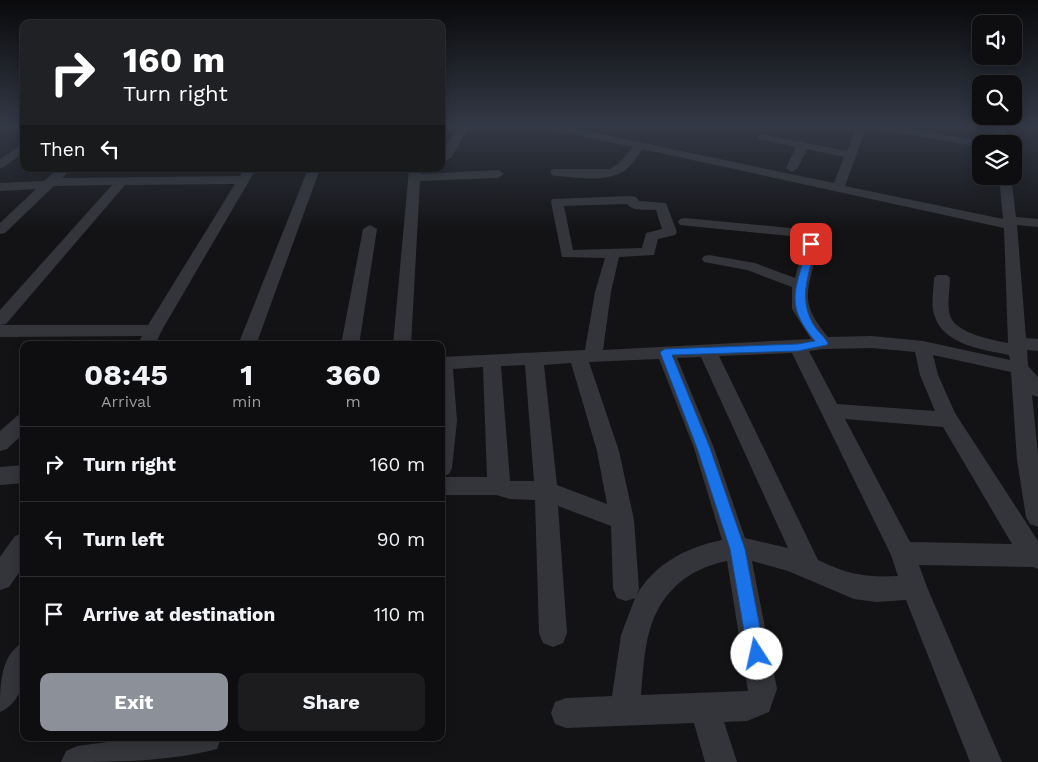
<!DOCTYPE html>
<style>
:root{--surface:#0e0e10;--page:#1c1c1e;--text:#f1f3f6;--muted:#9b9c9f;--line:#2e2e30;--accent:#8c9099}
body{margin:0;font-family:"Work Sans",sans-serif;background:var(--page);color:var(--text);height:100vh;display:flex;flex-direction:column;font-size:19px;white-space:nowrap}
*{box-sizing:border-box;margin:0}
p{font-size:16px;color:var(--muted)}
.icon{flex:none;width:28px;height:28px;fill:none;stroke:currentColor;stroke-width:2;stroke-linecap:round;stroke-linejoin:round}
.map{position:relative;flex:1;overflow:hidden}
.side{position:absolute;left:20px;top:341px;width:425px;height:400px;display:flex;flex-direction:column;background:var(--surface);border-radius:10px;box-shadow:0 2px 12px #0003,0 0 0 1px var(--line)}
.side>*{flex:none}
.banner{position:absolute;left:20px;top:20px;width:425px;height:152px;border-radius:10px;box-shadow:0 2px 12px #0003,0 0 0 1px var(--line);background:#202124;color:#fff;overflow:hidden}
.controls{position:absolute;left:972px;top:15px;display:grid;gap:10px}
.controls a{display:grid;place-items:center;width:50px;height:50px;border-radius:10px;background:var(--surface);box-shadow:0 2px 12px #0003,0 0 0 1px var(--line);font-size:25px}
.pin{position:absolute;display:grid;place-items:center;width:42px;height:42px;color:#fff;margin:-21px;border-radius:10px;box-shadow:0 2px 8px #0006}
.me{position:absolute;width:55px;margin:-28px;rotate:350deg;stroke-linejoin:round;filter:drop-shadow(0 0 4px #0008)}
.turn{display:flex;align-items:center;gap:18px;height:105px;padding:0 20px;font-size:22px}
.turn .icon{width:65px;height:65px;stroke-width:2.5}
.turn b{display:block;font-size:35px;line-height:42px}
.then{display:flex;align-items:center;height:48px;padding:0 20px;background:#0003;gap:10px;font-size:19px}
.eta{display:flex;justify-content:space-evenly;align-items:center;height:85px;text-align:center}
.eta b{font-size:30px;font-weight:700;line-height:35px}
.button{display:flex;gap:10px;margin-top:auto;padding:10px 20px}
.button a{flex:1;height:58px;border-radius:10px;background:var(--accent);color:#fff;font-size:20px;font-weight:700;line-height:58px;text-align:center}
.button a+a{background:var(--page);color:var(--text)}
ul{padding:0;list-style:none}
li{display:flex;align-items:center;gap:15px;height:75px;padding:0 20px;border-top:1px solid var(--line)}
li div{flex:1}
li b{display:block;font-size:19px}
li em{font-style:normal}
.map>svg:first-child{display:block}
</style>
<div class="map">
<svg width="1038" height="762" viewBox="0 0 1038 762">
<rect width="100%" height="100%" fill="#131315"/>
<g fill="none" stroke-linecap="round" stroke-linejoin="round">
<!-- minor -->
<g fill="#34353a" fill-rule="evenodd">
<path d="M460,125H470L451,158L441,162V154Z"/>
<path d="M538,125H557L834,183L844,157L807,149L798,168L792,172L786,168L796,147L758,139L757,137L762,134L847,151L857,125H867L845,186L1003,219L999,176H1011L1016,217L1038,219V227L1017,225L1026,338L1038,339V351L1027,350L1028,366L1038,377V397L1032,395L1038,454V527L1030,524L1026,517L1017,460L1011,372L933,355L938,375L955,413L1038,541V569L1033,567L919,565L927,587L1002,762H970L906,600L876,602L854,599L788,571L752,561L777,689L769,712L747,721L724,722L737,762H705L694,723L566,728L555,724L551,713L555,702L566,698L612,696L621,635L635,598L626,601L617,598L613,589L611,526L558,506L567,633L563,643L553,647L543,643L539,633L535,500L510,499L496,495H441V357L585,350L595,292L605,258L562,257L551,202L552,199L631,196L636,197L639,201L666,203L677,232L675,235L658,239L654,255L619,257L611,292L603,350L811,339L792,309V287L747,270L709,263L704,262L702,259L704,256L709,255L755,263L795,278L804,245L794,237L790,236L680,225L678,222L680,219L685,218L790,228C802,231 810,234 818,244C811,288 795,298 828,337L872,336L923,341L1010,360L1009,355C985,350 944,345 935,317C930,305 934,290 934,278L937,275H947L950,278C950,290 946,307 951,318C959,334 993,340 1008,343L1004,228L642,149C637,157 631,166 624,171C606,183 576,177 556,176L552,175L550,172L552,169H609L618,164L633,147L543,128ZM627,204C633,212 647,209 656,210L662,229L646,233L642,248L573,250L564,206ZM872,348L915,352L920,375L935,411L837,404L809,351L823,349ZM792,353L891,555L898,576C866,578 847,574 818,560L719,356ZM701,357L788,548L745,538L714,448L677,358ZM659,359L694,448L722,540C687,547 654,564 636,596L639,589L634,520L619,451L589,362ZM571,363L597,451L607,504L557,485L544,365ZM525,365L534,481H510L501,366ZM483,367L487,477H441L449,474L452,468L457,421L453,369ZM845,419L943,427L1012,544L910,542ZM727,561L748,691L641,695C645,650 645,609 684,579C697,570 711,564 727,561Z"/>
<path d="M878,125H888L981,141L986,144H981V147L882,130L878,129Z"/>
<path d="M995,125H1005L1007,144H997Z"/>
<path d="M24,143V152L4,167L0,168V159Z"/>
<path d="M58,169H71L62,178L240,176L244,169H256L162,330L155,345H137L142,336L0,337V325H148L235,184L125,185L6,324L0,325V310L112,185L54,186L5,233L0,234V223L36,189L0,191V183L44,181Z"/>
<path d="M308,169H320L256,345H238Z"/>
<path d="M409,169H421V174L498,170L504,174L498,178L420,181L411,345H393Z"/>
<path d="M370,225L377,229L359,345H341L363,229Z"/>
<path d="M24,413V433L7,449L0,451V431L17,416Z"/>
<path d="M24,465V483L0,485V467Z"/>
<path d="M24,533V565L9,587L0,590V557L15,536Z"/>
<path d="M24,642C24,668 28,700 0,712C0,686 0,654 24,642Z"/>
<path d="M139,738H221L217,749C168,762 113,762 61,762L66,751L77,746Z"/>
</g>
</g>
<!-- sky -->
<linearGradient id="sky" x2="0" y2="1"><stop stop-color="#0a0a0c"/><stop offset="0.54" stop-color="#333946"/><stop offset="1" stop-color="#333946" stop-opacity="0"/></linearGradient>
<rect width="1038" height="232" fill="url(#sky)"/>
<!-- route -->
<path fill="#1a73e8" stroke="#114b97" d="M811,241L815,244C811,273 797,295 813,324C817,331 824,336 828,343L827,345L798,351L672,355L710,448L745,549L765,654L763,660L757,662L751,660L748,654L730,549L697,448L660,352L665,349L798,344L815,341C781,301 799,287 807,244Z"/>
</svg>
<div class="controls">
<a><svg class="icon" aria-label="sound" viewBox="0 0 24 24"><path d="M4 9h4l5-4v14l-5-4H4zM17 9q2 3 0 6"/></svg></a>
<a><svg class="icon" aria-label="search" viewBox="0 0 24 24"><circle cx="10" cy="10" r="6"/><path d="M15 15l6 6"/></svg></a>
<a><svg class="icon" aria-label="layers" viewBox="0 0 24 24"><path d="M12 4l9 5-9 5-9-5zM3 14l9 5 9-5"/></svg></a>
</div>
<div class="pin" style="left:811px;top:244px;background:#d93025"><svg class="icon" aria-label="arrive" viewBox="0 0 24 24"><path d="M6 21V4h12l-3 4 3 4H6"/></svg></div>
<svg class="me" style="left:757px;top:654px" viewBox="-20 -20 40 40"><circle r="19" fill="#fff"/><path d="M0-13L10 11 0 6-10 11z" fill="#1a73e8"/></svg>
<div class="banner">
<div class="turn"><svg class="icon" aria-label="right" viewBox="0 0 24 24"><path d="M7 20v-9h11M14 6l5 5-5 5"/></svg><div><b>160 m</b>Turn right</div></div>
<div class="then">Then<svg class="icon" aria-label="left" viewBox="0 0 24 24"><path d="M17 20v-9H6M10 6l-5 5 5 5"/></svg></div>
</div>
<section class="side">
<div class="eta">
<div><b>08:45</b><p>Arrival</p></div>
<div><b>1</b><p>min</p></div>
<div><b>360</b><p>m</p></div>
</div>
<ul>
<li><svg class="icon" aria-label="right" viewBox="0 0 24 24"><path d="M7 20v-9h11M14 6l5 5-5 5"/></svg><div><b>Turn right</b></div><em>160 m</em></li>
<li><svg class="icon" aria-label="left" viewBox="0 0 24 24"><path d="M17 20v-9H6M10 6l-5 5 5 5"/></svg><div><b>Turn left</b></div><em>90 m</em></li>
<li><svg class="icon" aria-label="arrive" viewBox="0 0 24 24"><path d="M6 21V4h12l-3 4 3 4H6"/></svg><div><b>Arrive at destination</b></div><em>110 m</em></li>
</ul>
<div class="button"><a>Exit</a><a>Share</a></div>
</section>
</div>
